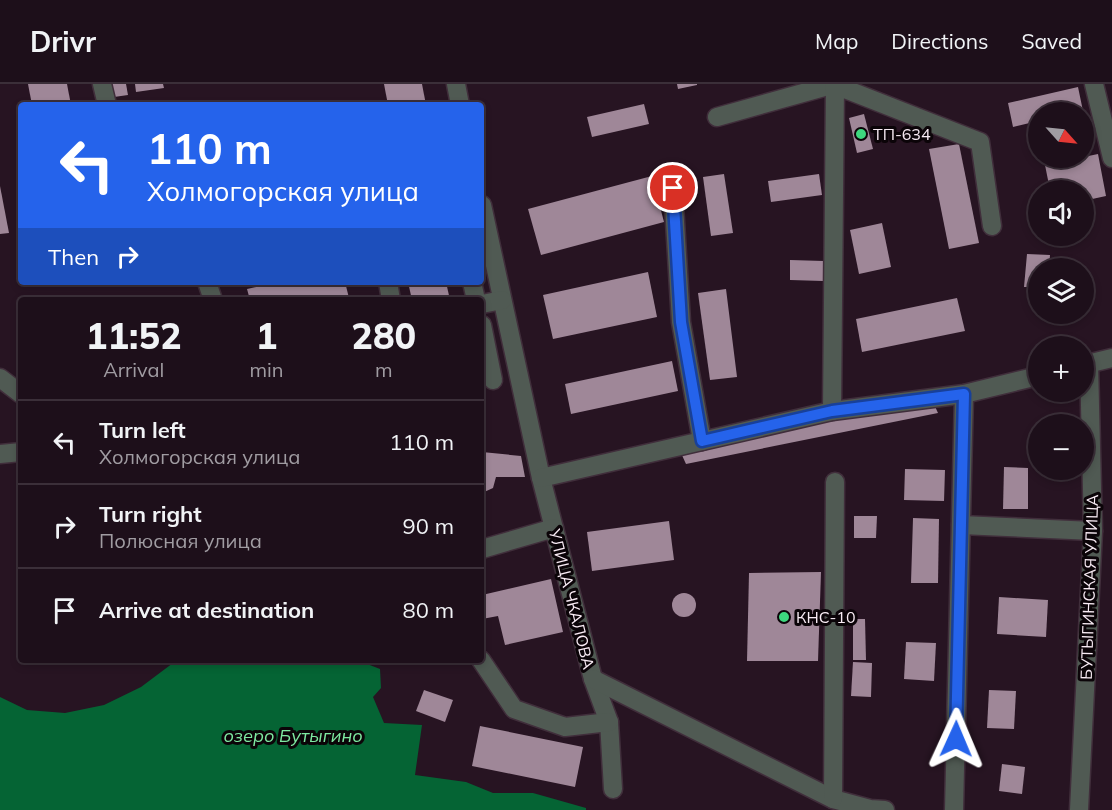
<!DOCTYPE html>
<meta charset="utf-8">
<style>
:root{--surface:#1d0f1a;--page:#2a1d27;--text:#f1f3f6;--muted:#a09ca2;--line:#3b2f39}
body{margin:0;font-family:Mulish,sans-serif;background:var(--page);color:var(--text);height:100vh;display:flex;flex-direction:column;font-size:22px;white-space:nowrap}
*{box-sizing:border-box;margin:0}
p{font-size:20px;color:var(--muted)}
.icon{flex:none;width:33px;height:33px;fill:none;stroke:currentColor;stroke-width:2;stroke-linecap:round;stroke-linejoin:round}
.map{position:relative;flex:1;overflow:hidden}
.side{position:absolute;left:18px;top:213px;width:466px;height:366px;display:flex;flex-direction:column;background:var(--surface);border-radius:6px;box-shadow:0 3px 9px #0003,0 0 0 2px var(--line)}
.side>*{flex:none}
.guide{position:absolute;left:18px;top:18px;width:466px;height:183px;border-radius:6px;box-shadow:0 3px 9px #0003,0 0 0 2px var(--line);background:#2563eb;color:#fff;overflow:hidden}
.needle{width:39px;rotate:117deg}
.controls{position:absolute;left:1028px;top:18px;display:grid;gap:12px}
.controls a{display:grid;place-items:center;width:66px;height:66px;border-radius:50%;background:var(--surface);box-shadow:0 3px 9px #0003,0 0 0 2px var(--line);font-size:30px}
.pin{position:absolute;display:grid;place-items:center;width:51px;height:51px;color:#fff;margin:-26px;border:3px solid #fff;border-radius:50%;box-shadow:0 2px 6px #0007}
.me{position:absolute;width:66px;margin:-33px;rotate:1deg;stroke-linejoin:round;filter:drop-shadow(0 0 4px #0008)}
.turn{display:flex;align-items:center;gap:21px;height:126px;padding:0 30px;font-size:27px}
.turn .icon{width:78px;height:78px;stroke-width:2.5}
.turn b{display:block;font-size:42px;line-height:51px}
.then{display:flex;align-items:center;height:57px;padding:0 30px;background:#0003;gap:12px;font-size:22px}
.eta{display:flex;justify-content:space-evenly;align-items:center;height:102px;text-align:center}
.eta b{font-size:36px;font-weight:800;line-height:42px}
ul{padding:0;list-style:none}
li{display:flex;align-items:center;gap:18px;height:84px;padding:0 30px;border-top:2px solid var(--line)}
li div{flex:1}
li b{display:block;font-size:22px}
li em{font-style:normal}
header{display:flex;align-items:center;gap:36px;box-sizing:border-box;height:84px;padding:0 30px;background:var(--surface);border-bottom:2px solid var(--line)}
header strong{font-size:28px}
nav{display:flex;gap:33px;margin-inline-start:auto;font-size:21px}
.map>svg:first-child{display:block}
</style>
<header>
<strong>Drivr</strong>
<nav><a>Map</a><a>Directions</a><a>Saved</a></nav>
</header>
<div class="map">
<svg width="1112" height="726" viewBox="0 0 1112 726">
<rect width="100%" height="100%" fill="#271422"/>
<!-- water -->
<path fill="#056434" d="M177,576H357L380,585L381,604L373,613L384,639L422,641L415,691L466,698L493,709H533L586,724V726H0V613L27,626L65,629L104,621L141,603Z"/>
<!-- building -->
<g fill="#9f8798">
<path d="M28,0H67L71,21H32Z"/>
<path d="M112,0H126L128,11L114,13Z"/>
<path d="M135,0H163L164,4L136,8Z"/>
<path d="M384,0H422L426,21H388Z"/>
<path d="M677,0H697V1L678,5Z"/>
<path d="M1078,3L1083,27L1038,28V37L1013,43L1008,19Z"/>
<path d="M644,20L649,40L592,53L587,33Z"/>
<path d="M864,30L873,65L857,69L849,34Z"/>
<path d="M959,60L979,159L949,165L929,65Z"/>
<path d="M1098,70L1106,112L1083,117V106H1050L1045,81Z"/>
<path d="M724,90L733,149L711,152L703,93Z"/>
<path d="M819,90L822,111L771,118L768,97Z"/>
<path d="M652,92L664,138L541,171L528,125Z"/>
<path d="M0,102L9,149L0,150Z"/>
<path d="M882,139L891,183L859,190L850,146Z"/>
<path d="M1027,170L1050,171L1049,184H1038V203H1024Z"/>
<path d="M790,176L824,177L823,197L790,196Z"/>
<path d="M648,188L657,233L553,255L543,211Z"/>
<path d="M278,198H345L349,214L342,216H250L247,205Z"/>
<path d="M408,198H446L450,216H412Z"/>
<path d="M726,205L737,293L710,296L698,209Z"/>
<path d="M957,214L965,247L862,268L856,235Z"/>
<path d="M672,277L678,307L571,330L565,300Z"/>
<path d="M933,318L938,329L686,380L681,369L845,331Z"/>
<path d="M482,368L521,372L525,393H496L493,404L482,409Z"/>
<path d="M1004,383L1028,384V425H1003Z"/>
<path d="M905,385L945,386L944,417L904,416Z"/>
<path d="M854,432H877L876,454H854Z"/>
<path d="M913,434L939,435L938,499H911Z"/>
<path d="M669,437L674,476L592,487L587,448Z"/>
<path d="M821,488L818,577H747L749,489Z"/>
<path d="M551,495L563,548L505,561L498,532L482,535V511Z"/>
<circle cx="684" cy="521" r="12"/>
<path d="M999,513L1048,516L1046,553L997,550Z"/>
<path d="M853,535H865L866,576H853Z"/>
<path d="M906,558L936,559L934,597L904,595Z"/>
<path d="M853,578L872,579L871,613L851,612Z"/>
<path d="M424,606L453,616L445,638L416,627Z"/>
<path d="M989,606L1016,607L1014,645L987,644Z"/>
<path d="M480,642L583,663L575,703L472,682Z"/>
<path d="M1002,680L1025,683L1022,710L999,707Z"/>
</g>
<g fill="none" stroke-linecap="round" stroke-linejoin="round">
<!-- minor casing -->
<g stroke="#402e3b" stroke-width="21">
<g id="minor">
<path d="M102,0L107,21"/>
<path d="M456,0L460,21"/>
<path d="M1094,0L1112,74"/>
<path d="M717,33L835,0"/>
<path d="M673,104L681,238L702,357"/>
<path d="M482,121L541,394L593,595L609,638L613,705"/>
<path d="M207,198L213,216"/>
<path d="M388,198L391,216"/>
<path d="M472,198L476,216"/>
<path d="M482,220L502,216"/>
<path d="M482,241L493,296"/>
<path d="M1083,281L1112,274"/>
<path d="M0,294L21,310"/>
<path d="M832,327L835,1L980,58L992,142"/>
<path d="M0,370L21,368"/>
<path d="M541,394L832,327L964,310L1038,292"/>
<path d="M961,441L1093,447"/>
<path d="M482,465L554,444"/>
<path d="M481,576L514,625L565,643L609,638"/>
<path d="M593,595L833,715L870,725L885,726"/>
<path d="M833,715L835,398"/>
<path d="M954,726L964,310"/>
<path d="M1079,726L1093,447L1089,279"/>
</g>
</g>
<!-- minor -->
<use href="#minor" stroke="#505a53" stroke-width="18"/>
</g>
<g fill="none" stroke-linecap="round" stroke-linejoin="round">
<!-- route casing -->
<g stroke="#184099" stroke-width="15">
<path id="route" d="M673,104L681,238L702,357L832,327L964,310L956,655"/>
</g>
<!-- route -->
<use href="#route" stroke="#2563eb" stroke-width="10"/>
</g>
<!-- markers -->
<g fill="#3dd77e" stroke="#0b0408" stroke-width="2">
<circle cx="861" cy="50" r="6"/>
<circle cx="784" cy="533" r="6"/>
</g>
<g text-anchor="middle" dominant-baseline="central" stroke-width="6" stroke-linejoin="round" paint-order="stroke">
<!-- poi labels -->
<g font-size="16" fill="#f9ecf5" stroke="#0b0408" text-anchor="start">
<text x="873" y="50">ТП-634</text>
<text x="796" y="533">КНС-10</text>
</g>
<!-- street labels -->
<g font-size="16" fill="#f9ecf5" stroke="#0b0408">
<text transform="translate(1089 503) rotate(-88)">БУТЫГИНСКАЯ УЛИЦА</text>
<text transform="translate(572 515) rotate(76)">УЛИЦА ЧКАЛОВА</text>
</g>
<!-- water labels -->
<g font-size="18" font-style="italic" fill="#7ee9a1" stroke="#0b0408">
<text x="293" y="651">озеро Бутыгино</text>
</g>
</g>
</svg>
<div class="controls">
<a><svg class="needle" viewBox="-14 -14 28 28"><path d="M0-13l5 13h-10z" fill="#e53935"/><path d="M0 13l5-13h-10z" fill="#a09ca2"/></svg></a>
<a><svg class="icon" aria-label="sound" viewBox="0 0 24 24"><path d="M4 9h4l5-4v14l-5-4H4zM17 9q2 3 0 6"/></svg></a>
<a><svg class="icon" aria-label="layers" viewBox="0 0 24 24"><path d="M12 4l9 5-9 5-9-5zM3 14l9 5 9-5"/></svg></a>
<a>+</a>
<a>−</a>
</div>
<div class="pin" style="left:673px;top:104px;background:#d93025"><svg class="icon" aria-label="arrive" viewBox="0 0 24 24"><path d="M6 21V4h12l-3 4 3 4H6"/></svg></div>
<svg class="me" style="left:956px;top:655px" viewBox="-20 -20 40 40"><path d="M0-17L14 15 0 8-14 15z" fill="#2563eb" stroke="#fff" stroke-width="4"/></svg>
<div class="guide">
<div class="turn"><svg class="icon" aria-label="left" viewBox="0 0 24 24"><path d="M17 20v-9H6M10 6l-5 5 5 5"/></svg><div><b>110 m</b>Холмогорская улица</div></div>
<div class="then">Then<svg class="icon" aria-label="right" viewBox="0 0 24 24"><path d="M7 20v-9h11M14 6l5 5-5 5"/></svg></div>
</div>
<section class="side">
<div class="eta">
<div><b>11:52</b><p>Arrival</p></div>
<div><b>1</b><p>min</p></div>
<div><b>280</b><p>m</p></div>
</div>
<ul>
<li><svg class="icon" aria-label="left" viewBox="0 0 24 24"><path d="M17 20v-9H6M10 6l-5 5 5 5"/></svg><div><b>Turn left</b><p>Холмогорская улица</p></div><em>110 m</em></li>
<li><svg class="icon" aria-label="right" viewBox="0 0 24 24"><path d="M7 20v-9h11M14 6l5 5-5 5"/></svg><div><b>Turn right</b><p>Полюсная улица</p></div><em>90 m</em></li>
<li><svg class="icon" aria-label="arrive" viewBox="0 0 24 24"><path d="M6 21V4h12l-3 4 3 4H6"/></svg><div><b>Arrive at destination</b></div><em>80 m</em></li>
</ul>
</section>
</div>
